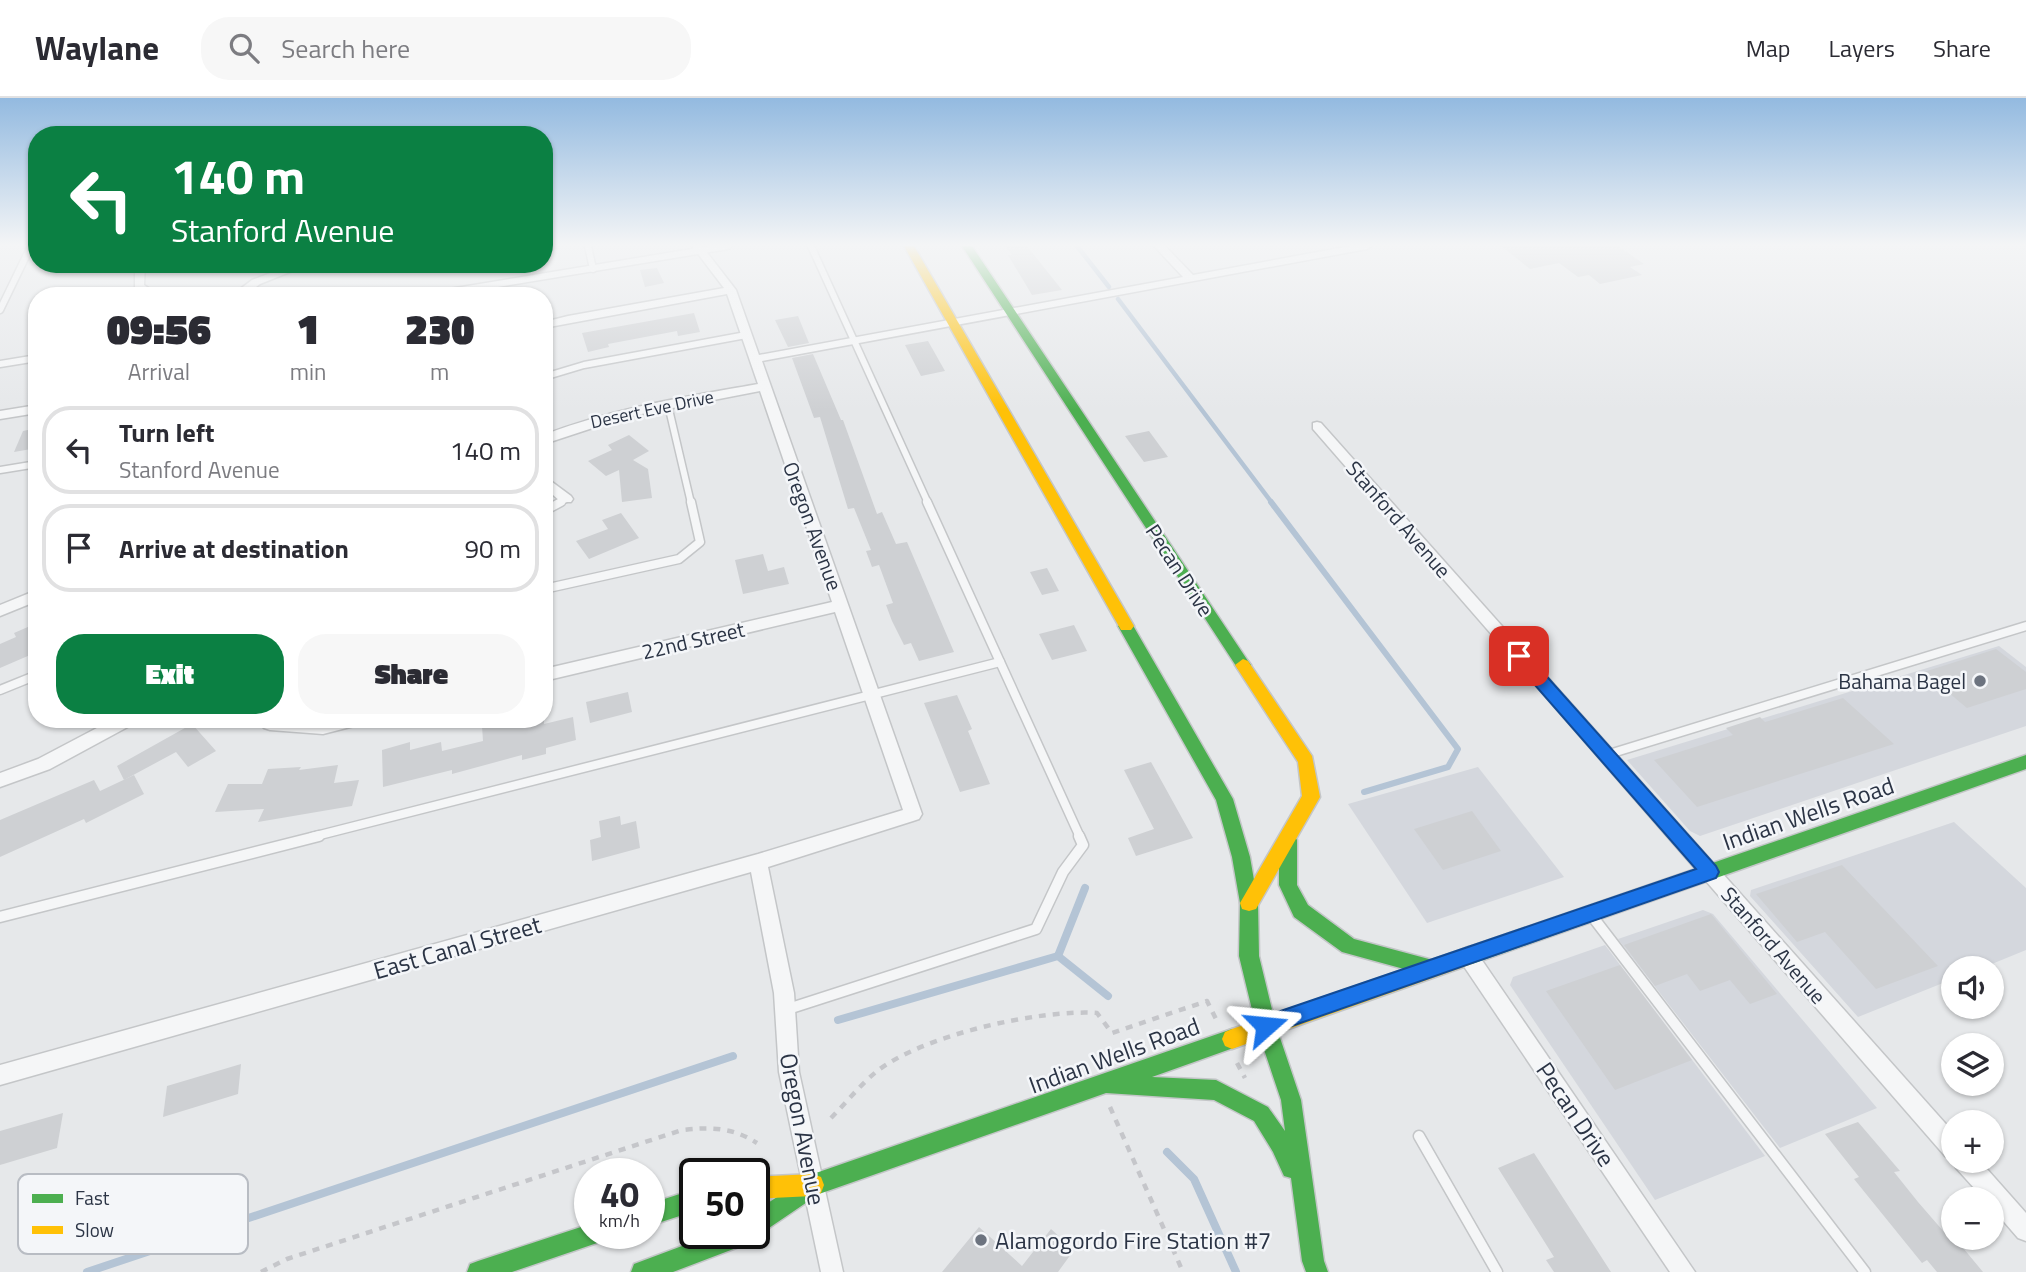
<!DOCTYPE html>
<meta charset="utf-8">
<style>
:root{--surface:#fff;--page:#f7f7f7;--text:#2b2b33;--muted:#7c7c81;--line:#e1e1e2;--accent:#0b8043}
body{margin:0;font-family:"Titillium Web",sans-serif;background:var(--page);color:var(--text);height:100vh;display:flex;flex-direction:column;font-size:26px;white-space:nowrap}
*{box-sizing:border-box;margin:0}
p{font-size:23px;color:var(--muted)}
.icon{flex:none;width:38px;height:38px;fill:none;stroke:currentColor;stroke-width:2;stroke-linecap:round;stroke-linejoin:round}
.map{position:relative;flex:1;overflow:hidden}
.sheet{position:absolute;left:28px;top:189px;width:525px;height:441px;display:flex;flex-direction:column;background:var(--surface);border-radius:28px;box-shadow:0 2px 5px #0004}
.sheet>*{flex:none}
.banner{position:absolute;left:28px;top:28px;width:525px;height:147px;border-radius:28px;box-shadow:0 2px 5px #0004;background:#0b8043;color:#fff;overflow:hidden}
.buttons{position:absolute;left:1941px;top:858px;display:grid;gap:14px}
.buttons a{display:grid;place-items:center;width:63px;height:63px;border-radius:50%;background:var(--surface);box-shadow:0 2px 5px #0004;font-size:35px}
.speed{position:absolute;left:574px;top:1060px;display:flex;gap:14px;font-size:35px;font-weight:700;text-align:center}
.speed>*{display:grid;place-content:center;width:91px;height:91px;border-radius:50%;background:var(--surface);box-shadow:0 2px 5px #0004;line-height:1}
.speed small{font-size:18px;font-weight:400}
.speed .limit{border:4px solid #111;border-radius:10px;background:#fff;color:#111}
.pin{position:absolute;display:grid;place-items:center;width:60px;height:60px;color:#fff;margin:-30px;border-radius:14px;box-shadow:0 4px 10px #0006}
.me{position:absolute;width:77px;margin:-38px;rotate:72deg;stroke-linejoin:round;filter:drop-shadow(0 0 5px #0008)}
.turn{display:flex;align-items:center;gap:24px;height:147px;padding:0 28px;font-size:32px}
.turn .icon{width:91px;height:91px;stroke-width:2.5}
.turn b{display:block;font-size:49px;line-height:60px}
.eta{display:flex;justify-content:space-evenly;align-items:center;height:119px;text-align:center}
.eta b{font-size:42px;font-weight:800;line-height:49px}
.cta{display:flex;gap:14px;margin-top:auto;padding:14px 28px}
.cta a{flex:1;height:80px;border-radius:28px;background:var(--accent);color:#fff;font-size:28px;font-weight:800;line-height:80px;text-align:center}
.cta a+a{background:var(--page);color:var(--text)}
ul{padding:0;list-style:none}
li{display:flex;align-items:center;gap:21px;height:88px;margin:0 14px 10px;padding:0 14px;border:4px solid var(--line);border-radius:28px}
li div{flex:1}
li b{display:block;font-size:26px}
li em{font-style:normal}
header{display:flex;align-items:center;gap:42px;box-sizing:border-box;height:98px;padding:0 35px;background:var(--surface);border-bottom:2px solid var(--line)}
header strong{font-size:33px}
nav{display:flex;gap:38px;margin-inline-start:auto;font-size:24px}
.search{width:490px;height:63px;background:var(--page);display:flex;align-items:center;gap:18px;box-sizing:border-box;padding:0 24px;border-radius:28px;color:var(--muted);font-size:26px}
.map>svg:first-child{display:block}
</style>
<header>
<strong>Waylane</strong>
<div class="search"><svg class="icon" aria-label="search" viewBox="0 0 24 24"><circle cx="10" cy="10" r="6"/><path d="M15 15l6 6"/></svg>Search here</div>
<nav><a>Map</a><a>Layers</a><a>Share</a></nav>
</header>
<div class="map">
<svg width="2026" height="1174" viewBox="0 0 2026 1174">
<rect width="100%" height="100%" fill="#e6e8ea"/>
<!-- built -->
<g fill="#d4d7dd">
<path d="M1999,548L2026,569V628L1700,738L1690,733L1627,662Z"/>
<path d="M1478,669L1564,779L1427,825L1348,706Z"/>
<path d="M1954,724L2026,790V852L1982,870H1953V881L1858,919L1750,798L1751,792Z"/>
<path d="M1703,812L1713,816L1877,1010L1780,1050L1618,841Z"/>
<path d="M1605,847L1765,1058L1655,1102L1510,887L1513,879Z"/>
</g>
<g fill="none" stroke-linecap="round" stroke-linejoin="round">
<!-- stream-far2 -->
<g stroke="#b4c4d5" stroke-width="4.5">
<path d="M1077,148L1109,189"/>
<path d="M1118,201L1272,405"/>
</g>
<!-- stream-far1 -->
<path stroke="#b4c4d5" stroke-width="6" d="M1271,404L1458,651L1448,669L1364,694"/>
<!-- stream -->
<g stroke="#b4c4d5" stroke-width="8">
<path d="M1058,858L1085,790"/>
<path d="M838,922L1058,858L1108,898"/>
<path d="M1167,1054L1194,1081L1236,1174"/>
<path d="M87,1174L733,958"/>
</g>
</g>
<!-- building -->
<g fill="#ced0d3">
<path d="M1005,148H1027L1062,192L1032,197L1008,157H1012Z"/>
<path d="M1501,148H1618L1644,166L1630,169L1642,177L1600,186L1589,177L1578,179L1559,165L1530,171Z"/>
<path d="M657,170L664,185L645,189L640,172Z"/>
<path d="M694,215L700,234L678,238L677,233L608,246L609,249L588,254L582,235Z"/>
<path d="M798,218L809,245L788,249L775,222Z"/>
<path d="M928,243L945,273L921,278L905,247Z"/>
<path d="M813,256L841,322H843L877,416L882,414L896,446L907,444L954,554L919,563L911,545L904,547L892,523L886,507L893,505L879,467L872,469L866,453L871,452L854,410L848,411L820,319L814,320L792,260Z"/>
<path d="M37,330V350L14,354L23,333Z"/>
<path d="M1149,333L1168,359L1144,364L1125,338Z"/>
<path d="M629,337L649,353L633,362L648,371L652,400L622,404L619,372L606,378L588,363L612,352L608,347Z"/>
<path d="M621,415L639,440L589,461L576,443L608,431L602,422Z"/>
<path d="M763,456L768,473L784,469L789,486L743,496L735,462Z"/>
<path d="M1047,470L1059,493L1042,497L1030,474Z"/>
<path d="M37,525V554L0,570V546L16,539L14,535Z"/>
<path d="M1074,527L1087,553L1052,562L1039,536Z"/>
<path d="M1996,551L2026,574V591L1967,610L1924,574Z"/>
<path d="M628,594L632,614L590,625L586,604Z"/>
<path d="M957,597L972,631L968,633L990,686L960,694L924,605Z"/>
<path d="M1843,600L1894,646L1697,709L1654,662L1733,637L1726,630L1760,619L1765,624Z"/>
<path d="M573,619L576,642L546,650V656L522,662V657L452,676V672L383,689L382,652L410,644V652L441,644L442,653L483,643L482,628L509,621H544V626Z"/>
<path d="M192,626L216,653L188,669L176,654L124,682L117,668Z"/>
<path d="M1151,664L1193,740L1136,758L1128,740L1154,731L1124,672Z"/>
<path d="M338,667L334,685L359,682L352,708L258,724L264,711L215,714L228,686H262L268,671L301,669L299,672Z"/>
<path d="M134,677L144,696L86,725L84,721L0,759V722L94,682L100,693Z"/>
<path d="M1472,713L1501,753L1443,772L1414,731Z"/>
<path d="M620,718L621,727L636,723L640,750L592,763L590,742L601,739L599,723Z"/>
<path d="M1842,767L1938,868L1876,891L1825,834L1797,844L1756,796Z"/>
<path d="M1711,816L1777,896L1750,906L1730,882L1700,893L1687,876L1655,888L1624,847Z"/>
<path d="M1620,867L1692,962L1615,992L1546,893Z"/>
<path d="M241,966L238,996L163,1019L167,988Z"/>
<path d="M63,1015L57,1050L0,1067V1033Z"/>
<path d="M1858,1024L1900,1073L1894,1074L1918,1104L1944,1134L1949,1133L1983,1174H1937L1927,1162L1922,1165L1854,1081L1859,1079L1825,1036Z"/>
<path d="M1534,1055L1591,1143L1611,1174H1554L1546,1162L1554,1159L1498,1070Z"/>
<path d="M979,1129L1022,1168L1051,1131L1074,1152L1058,1174H942Z"/>
</g>
<g fill="none" stroke-linecap="round" stroke-linejoin="round">
<!-- lane-far2 casing -->
<g stroke="#c4c6c8" stroke-width="9">
<g id="lane-far2">
<path d="M588,148L593,171"/>
<path d="M811,148L928,405"/>
<path d="M425,198L728,148"/>
<path d="M0,212L31,148"/>
<path d="M0,266L37,260"/>
<path d="M544,279L584,267L746,237"/>
<path d="M668,307L691,405"/>
<path d="M0,372L37,366"/>
<path d="M558,405L566,401"/>
</g>
</g>
<!-- lane-far1 casing -->
<g stroke="#c4c6c8" stroke-width="11">
<g id="lane-far1">
<path d="M927,404L1080,739"/>
<path d="M544,413L561,404"/>
<path d="M544,491L679,461L700,444L691,404"/>
<path d="M0,592L37,577"/>
<path d="M1606,657L2026,528"/>
<path d="M312,739L1000,564"/>
</g>
</g>
<!-- lane casing -->
<g stroke="#c4c6c8" stroke-width="13">
<g id="lane">
<path d="M1592,818L1865,1174"/>
<path d="M0,819L319,738"/>
<path d="M788,911L1036,831L1063,774L1083,747L1079,738"/>
<path d="M1419,1038L1497,1174"/>
</g>
</g>
<!-- street casing -->
<g stroke="#c4c6c8" stroke-width="3">
<g id="street">
<path d="M692,148H702L736,192L759,257L1183,179L1154,148H1165L1193,177L1350,148H1372L1367,151L762,263L922,716L919,721L913,723L768,769L794,895L799,974L843,1174H821L779,974L774,895L751,774L0,987V967L758,756L903,712L835,514L544,583V571L832,504L760,293L626,319L544,346V337C613,310 685,299 758,286L727,196L544,230V224L568,218L724,190Z"/>
<path d="M135,166H145L144,187L161,198H148L135,190Z"/>
<path d="M294,166H310L260,186L244,198H231L252,182Z"/>
<path d="M37,307V315L0,321V313Z"/>
<path d="M1317,324L1321,325L1953,1034V1061L1945,1058L1313,331V325Z"/>
<path d="M544,378L571,398L573,401L571,404H561L544,389Z"/>
<path d="M37,492V503L0,518V507Z"/>
<path d="M114,621H137L135,625L50,671L0,689V675L38,661Z"/>
<path d="M256,621L323,624L368,621L366,625L323,636L270,632L264,630Z"/>
<path d="M1468,849L1475,852L1695,1174H1670L1461,864L1458,858L1461,852Z"/>
<path d="M1953,1062H1979L2026,1115V1143L2018,1140L1992,1110V1101H1984L1956,1070Z"/>
</g>
</g>
<!-- fast casing -->
<g stroke="#c4c6c8" stroke-width="3">
<g id="fast">
<path d="M962,148H972L1248,563L1251,567L1248,571H1238Z"/>
<path d="M1126,523L1131,524L1233,701L1250,759L1258,805L1259,858L1276,928L1301,1002L1324,1163L1328,1174H1306L1302,1163L1291,1080L1284,1078L1273,1054L1254,1023L1214,1002L1106,995L819,1096L744,1147L673,1174H631L634,1166L714,1136H754V1114L813,1076L1232,931L1239,934L1242,941L1239,948L1152,979L1216,982L1268,1009L1285,1033L1281,1002L1256,928L1239,858L1240,805L1232,759L1216,702L1118,528Z"/>
<path d="M2026,657V671L1472,866L1465,863L1462,857L1465,851L1472,848Z"/>
<path d="M1288,735L1294,737L1297,742V787L1308,807L1354,841L1440,864L1443,870L1440,876L1433,879L1342,854L1294,819L1279,787V742L1282,737Z"/>
<path d="M695,1091V1113L649,1128V1106Z"/>
<path d="M590,1126V1136H603L600,1144L512,1174H467L470,1166L478,1163Z"/>
</g>
</g>
<!-- slow casing -->
<g stroke="#c4c6c8" stroke-width="3">
<g id="slow">
<path d="M904,148H914L1134,528L1131,532H1121Z"/>
<path d="M1243,561L1248,563L1312,658L1320,699L1256,811L1249,813L1242,811L1240,805L1302,698L1298,664L1235,567Z"/>
<path d="M1472,848L1479,851L1482,857L1479,863L1472,866L1232,951L1225,948L1222,941L1225,934L1232,931Z"/>
<path d="M813,1076L821,1079L824,1087L821,1095L813,1098L754,1101V1079Z"/>
</g>
</g>
<!-- path -->
<g stroke="#c5c6ca" stroke-width="4.5" stroke-dasharray="7 7" stroke-linecap="butt">
<path d="M1237,965L1245,980"/>
<path d="M1110,1009L1183,1174"/>
<path d="M831,1020C846,1005 860,987 876,974C922,937 1040,911 1097,915L1112,935L1207,903L1217,923"/>
<path d="M261,1174L287,1161L682,1032C711,1029 732,1029 757,1045"/>
</g>
<!-- lane-far2 -->
<use href="#lane-far2" stroke="#f5f6f7" stroke-width="6"/>
<!-- lane-far1 -->
<use href="#lane-far1" stroke="#f5f6f7" stroke-width="8"/>
<!-- lane -->
<use href="#lane" stroke="#f5f6f7" stroke-width="10"/>
<!-- street -->
<use href="#street" fill="#f5f6f7" fill-rule="evenodd"/>
<!-- fast -->
<use href="#fast" fill="#4caf50" fill-rule="evenodd"/>
<!-- slow -->
<use href="#slow" fill="#ffc107" fill-rule="evenodd"/>
</g>
<!-- sky -->
<linearGradient id="sky" x2="0" y2="1"><stop stop-color="#93bae0"/><stop offset="0.47" stop-color="#f4f5f6"/><stop offset="1" stop-color="#f4f5f6" stop-opacity="0"/></linearGradient>
<rect width="2026" height="312" fill="url(#sky)"/>
<!-- route -->
<path fill="#1a73e8" stroke="#114b97" stroke-width="2" d="M1519,553L1525,554L1716,768L1719,774L1716,780L1266,937L1259,934L1256,928L1259,921L1266,918L1696,771L1513,562L1511,558Z"/>
<!-- markers -->
<g fill="#6c737f" stroke="#f4f6f9" stroke-width="2.5">
<circle cx="1980" cy="583" r="7"/>
<circle cx="981" cy="1142" r="7"/>
</g>
<g text-anchor="middle" dominant-baseline="central" stroke-width="5" stroke-linejoin="round" paint-order="stroke">
<!-- far-street labels -->
<g font-size="18" fill="#2b3445" stroke="#f4f6f9">
<text transform="translate(652 311) rotate(-12)">Desert Eve Drive</text>
</g>
<!-- street labels -->
<g font-size="21" fill="#2b3445" stroke="#f4f6f9">
<text transform="translate(1399 421) rotate(49)">Stanford Avenue</text>
<text transform="translate(813 428) rotate(70)">Oregon Avenue</text>
<text transform="translate(1180 472) rotate(57)">Pecan Drive</text>
<text transform="translate(693 542) rotate(-13)">22nd Street</text>
<text transform="translate(1774 847) rotate(49)">Stanford Avenue</text>
</g>
<!-- poi labels -->
<g font-size="21" fill="#2b3445" stroke="#f4f6f9" text-anchor="end">
<text x="1966" y="583">Bahama Bagel</text>
</g>
<!-- near-street labels -->
<g font-size="24" fill="#2b3445" stroke="#f4f6f9">
<text transform="translate(1808 715) rotate(-19)">Indian Wells Road</text>
<text transform="translate(457 849) rotate(-16)">East Canal Street</text>
<text transform="translate(1114 957) rotate(-20)">Indian Wells Road</text>
<text transform="translate(1576 1016) rotate(56)">Pecan Drive</text>
<text transform="translate(803 1031) rotate(79)">Oregon Avenue</text>
</g>
<!-- near-poi labels -->
<g font-size="24" fill="#2b3445" stroke="#f4f6f9" text-anchor="start">
<text x="995" y="1142">Alamogordo Fire Station #7</text>
</g>
</g>
<!-- legend -->
<rect x="18" y="1076" width="230" height="80" rx="10" fill="#f4f6f9" stroke="#b8bcc3" stroke-width="2"/>
<rect x="32" y="1096" width="31" height="9" fill="#4caf50"/>
<rect x="32" y="1128" width="31" height="8" fill="#ffc107"/>
<g font-size="19" fill="#2b3445">
<text x="75" y="1107">Fast</text>
<text x="75" y="1139">Slow</text>
</g>
</svg>
<div class="buttons">
<a><svg class="icon" aria-label="sound" viewBox="0 0 24 24"><path d="M4 9h4l5-4v14l-5-4H4zM17 9q2 3 0 6"/></svg></a>
<a><svg class="icon" aria-label="layers" viewBox="0 0 24 24"><path d="M12 4l9 5-9 5-9-5zM3 14l9 5 9-5"/></svg></a>
<a>+</a>
<a>−</a>
</div>
<div class="speed"><div>40<small>km/h</small></div><div class="limit">50</div></div>
<div class="pin" style="left:1519px;top:558px;background:#d93025"><svg class="icon" aria-label="arrive" viewBox="0 0 24 24"><path d="M6 21V4h12l-3 4 3 4H6"/></svg></div>
<svg class="me" style="left:1266px;top:928px" viewBox="-20 -20 40 40"><path d="M0-17L14 15 0 8-14 15z" fill="#1a73e8" stroke="#fff" stroke-width="4"/></svg>
<div class="banner">
<div class="turn"><svg class="icon" aria-label="left" viewBox="0 0 24 24"><path d="M17 20v-9H6M10 6l-5 5 5 5"/></svg><div><b>140 m</b>Stanford Avenue</div></div>
</div>
<section class="sheet">
<div class="eta">
<div><b>09:56</b><p>Arrival</p></div>
<div><b>1</b><p>min</p></div>
<div><b>230</b><p>m</p></div>
</div>
<ul>
<li><svg class="icon" aria-label="left" viewBox="0 0 24 24"><path d="M17 20v-9H6M10 6l-5 5 5 5"/></svg><div><b>Turn left</b><p>Stanford Avenue</p></div><em>140 m</em></li>
<li><svg class="icon" aria-label="arrive" viewBox="0 0 24 24"><path d="M6 21V4h12l-3 4 3 4H6"/></svg><div><b>Arrive at destination</b></div><em>90 m</em></li>
</ul>
<div class="cta"><a>Exit</a><a>Share</a></div>
</section>
</div>
